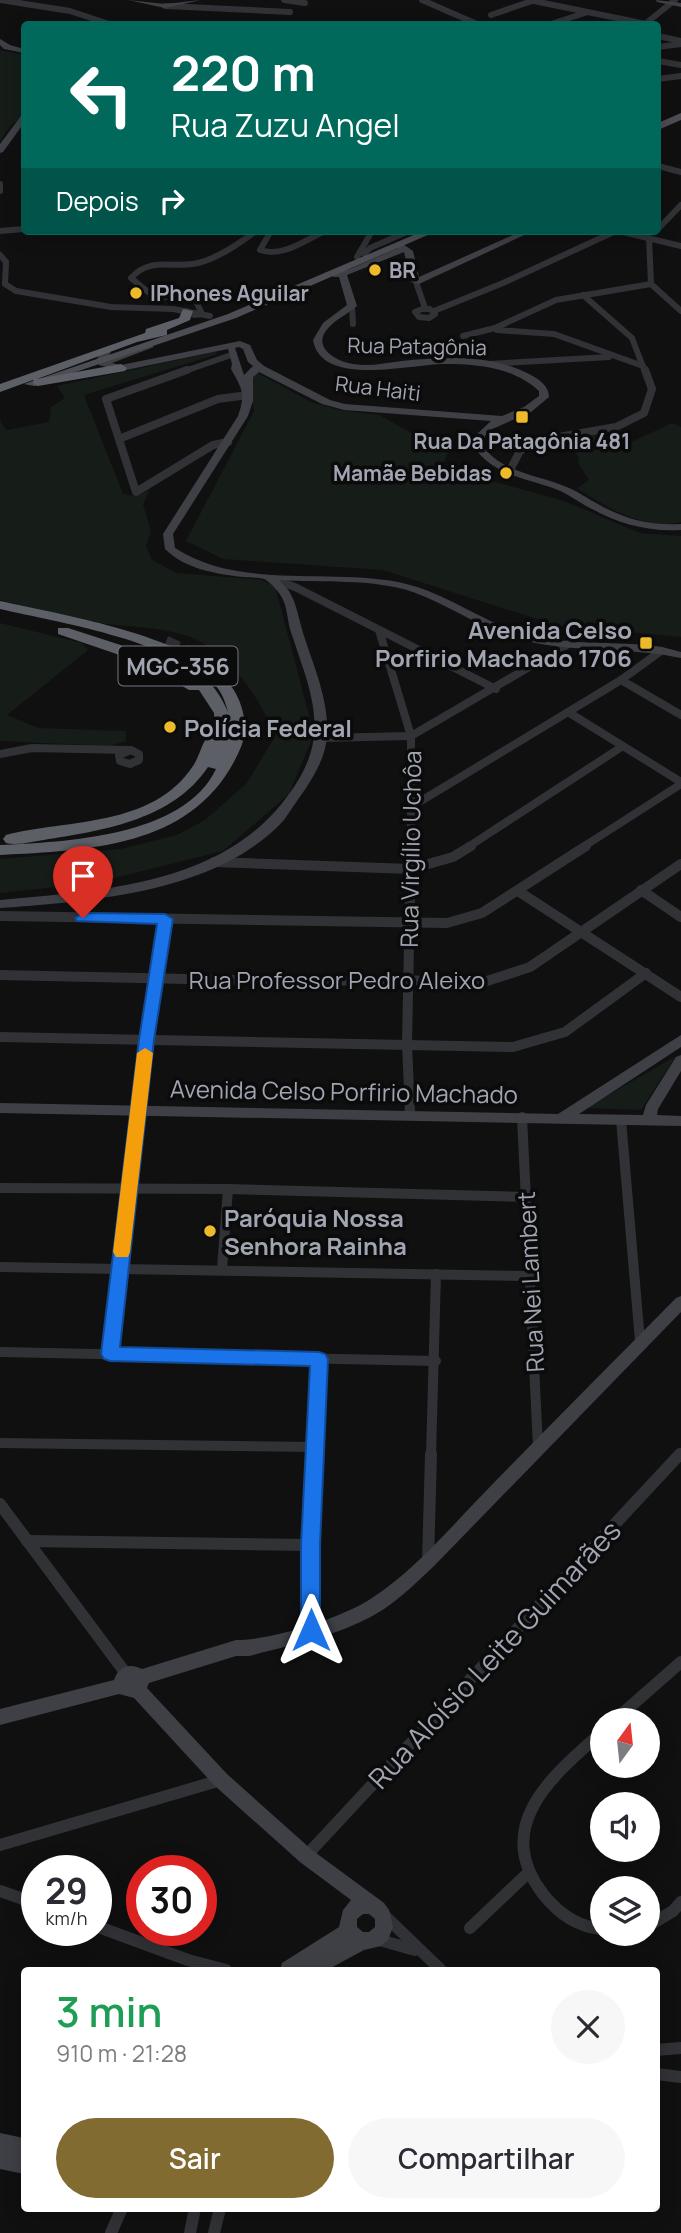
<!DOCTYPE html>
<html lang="pt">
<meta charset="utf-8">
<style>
:root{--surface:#fff;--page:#f7f7f7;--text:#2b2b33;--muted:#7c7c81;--accent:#826b30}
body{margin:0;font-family:Manrope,sans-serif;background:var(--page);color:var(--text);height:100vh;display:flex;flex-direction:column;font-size:26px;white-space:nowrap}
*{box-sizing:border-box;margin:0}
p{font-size:23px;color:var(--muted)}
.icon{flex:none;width:38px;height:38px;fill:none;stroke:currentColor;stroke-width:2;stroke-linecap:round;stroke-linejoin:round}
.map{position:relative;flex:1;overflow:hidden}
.sheet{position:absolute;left:21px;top:1967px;width:639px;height:245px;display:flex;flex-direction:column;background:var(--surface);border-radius:7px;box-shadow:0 4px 18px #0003}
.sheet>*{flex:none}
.banner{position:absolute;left:21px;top:21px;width:640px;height:214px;border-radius:7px;box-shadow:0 4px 18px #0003;background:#00695c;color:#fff;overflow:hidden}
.needle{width:46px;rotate:15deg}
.controls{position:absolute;left:590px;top:1708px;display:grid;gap:14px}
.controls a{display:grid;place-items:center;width:70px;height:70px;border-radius:50%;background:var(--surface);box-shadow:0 4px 18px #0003;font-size:35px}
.speed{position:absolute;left:21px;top:1855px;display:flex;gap:14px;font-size:35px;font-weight:700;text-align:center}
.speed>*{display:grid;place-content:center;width:91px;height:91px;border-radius:50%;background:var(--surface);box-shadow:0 4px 18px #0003;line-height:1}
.speed small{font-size:18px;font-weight:400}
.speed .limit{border:10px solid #d22;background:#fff;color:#111}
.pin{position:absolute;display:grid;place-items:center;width:60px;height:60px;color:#fff;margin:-72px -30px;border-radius:50% 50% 50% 0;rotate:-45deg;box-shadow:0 0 7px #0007}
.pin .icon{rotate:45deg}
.me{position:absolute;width:77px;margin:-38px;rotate:0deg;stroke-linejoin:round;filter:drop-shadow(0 0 5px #0008)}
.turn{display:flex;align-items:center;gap:24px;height:147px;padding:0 35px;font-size:32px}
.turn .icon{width:91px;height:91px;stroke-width:2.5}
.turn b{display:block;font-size:49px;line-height:60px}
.then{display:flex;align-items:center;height:66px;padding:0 35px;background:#0003;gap:14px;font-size:26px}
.round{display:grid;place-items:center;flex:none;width:74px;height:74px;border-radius:37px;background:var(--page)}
.overview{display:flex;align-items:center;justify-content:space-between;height:119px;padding:0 35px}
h1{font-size:42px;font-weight:600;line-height:52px;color:#1e9e55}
.action{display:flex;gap:14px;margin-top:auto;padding:14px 35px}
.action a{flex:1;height:80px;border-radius:42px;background:var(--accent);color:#fff;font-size:28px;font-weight:600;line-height:80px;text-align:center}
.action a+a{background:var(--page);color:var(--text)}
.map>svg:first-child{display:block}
</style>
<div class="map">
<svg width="681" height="2233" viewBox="0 0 681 2233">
<rect width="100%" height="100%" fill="#101011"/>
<!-- green -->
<g fill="#161c18">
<path d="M0,50L24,55V116L11,125L0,141Z"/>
<path d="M215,352L218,354L84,395L123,494L136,496L150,490L143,504L151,531L146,546L152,560L177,573L262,580L275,586L314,734L289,794L223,851L94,883L0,893V859L121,849L177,835L205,820L247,783L276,735C258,697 228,648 184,635C156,626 123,627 94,622C63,617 31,608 0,600V417L1,423L7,430L49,422L51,407L65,398L57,386Z"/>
<path d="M258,373L311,402L339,410L379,415L448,453L442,467L564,501L640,533L681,536V637L556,625L383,570L223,559L186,541L254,411L250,377Z"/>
<path d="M672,423L681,427V522C645,531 605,507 577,488L589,480L578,463L579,457L565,441L604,433L617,449Z"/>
<path d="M0,623L82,643L88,650L7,715L39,728L126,731V741L109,746L0,741Z"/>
<path d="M676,1056L641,1110L586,1108Z"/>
</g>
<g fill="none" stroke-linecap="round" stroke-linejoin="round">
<!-- highway-tunnel -->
<path stroke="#2d2e31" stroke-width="14" stroke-dasharray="14 7" stroke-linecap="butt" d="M144,669L168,671L188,658L186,652L164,642"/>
<!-- street-far3 -->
<g stroke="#313236" stroke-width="6">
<path d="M0,0L70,11L109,24"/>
<path d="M284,0L305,3"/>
<path d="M422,0L477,24"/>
<path d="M534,1L646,24"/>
<path d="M165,6L290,12"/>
<path d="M491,15L535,0"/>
<path d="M551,24L588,12"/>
<path d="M645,24L675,0"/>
<path d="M658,36L681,41"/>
<path d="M658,47L681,44"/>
<path d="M658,61L681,65"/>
<path d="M658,79L681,76"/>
<path d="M658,166L681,172"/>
<path d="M0,184V191"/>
<path d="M658,229L681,205"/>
<path d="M0,231L24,229"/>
<path d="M271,231L260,250C282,258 305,240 325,231"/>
<path d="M432,231H445"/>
<path d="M619,231L681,246"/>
<path d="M649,238L651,284L681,311"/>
<path d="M364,254L370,248L409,231"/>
<path d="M0,255L6,262L5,284L16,291L111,307L173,309L210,316"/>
<path d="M357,257L372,231"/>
<path d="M416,282L425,308"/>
<path d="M583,295L632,338L645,372"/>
<path d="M352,306L353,324"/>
<path d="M422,309H430L435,314L429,318L419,317L415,312Z"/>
<path d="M187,311L194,315L202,314L195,299L153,296L131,278C150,256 174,269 198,263C219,258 239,244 256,231"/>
<path d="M434,311L503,283L616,231"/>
<path d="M497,330L554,334L643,366"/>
<path d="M463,336L495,328L556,300L651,284"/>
<path d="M488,364L609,357"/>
<path d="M182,372L234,354"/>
</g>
<!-- street-far2 -->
<g stroke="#313236" stroke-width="8">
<path d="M187,370L106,399L136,492L213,445L228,442"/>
<path d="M119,439L218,399L248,395"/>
<path d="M510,470L520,451L527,446L547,439L616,427L644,413L652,389L645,370"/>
<path d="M272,579L295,587L496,689"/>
<path d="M379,630L411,736V847"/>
<path d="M621,680L681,715"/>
<path d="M568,712L681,782"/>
<path d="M321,738L411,736L570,643"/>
<path d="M131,750L139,754V760L130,764L120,761L119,755Z"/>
<path d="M0,754L32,748L128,750"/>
<path d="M411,807L621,680L661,651"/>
<path d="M468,847L623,746"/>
<path d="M583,847L681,784"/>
</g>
<!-- street-far1 -->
<g stroke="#313236" stroke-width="10">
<path d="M214,862L411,869L453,857L471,846"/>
<path d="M641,890L681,917"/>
<path d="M518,891L681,997"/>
<path d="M0,916L447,923L482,913L586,846"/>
<path d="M0,975L284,981L407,980L478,984L530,967L681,864"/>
<path d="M0,1037L513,1047L565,1032L646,973"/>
<path d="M410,1114L407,1044L411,846"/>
<path d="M522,1117L538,1447"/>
<path d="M621,1120L640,1341"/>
<path d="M0,1188L228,1189L525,1197"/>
<path d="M0,1267L529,1276"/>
<path d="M222,1269L228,1189"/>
<path d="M0,1352L436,1361"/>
<path d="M110,1354L146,1040L165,919"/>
<path d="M0,1443L316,1447"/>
<path d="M314,1455L319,1359"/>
<path d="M431,1455L436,1274"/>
<path d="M679,1455L681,1453"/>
</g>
<!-- street -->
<g stroke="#313236" stroke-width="12">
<path d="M0,1504L127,1675"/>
<path d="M27,1541L310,1545"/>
<path d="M428,1561L431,1454"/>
<path d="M311,1630L310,1545L314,1454"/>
<path d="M615,1720L681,1662"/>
<path d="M602,1732C553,1775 491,1826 543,1894C558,1913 578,1927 602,1929"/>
<path d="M0,1845L221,1780"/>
<path d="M306,1856L680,1454"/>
<path d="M0,1891L37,1904"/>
<path d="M384,1915L441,1970"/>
<path d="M96,1926L188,1960L226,1970"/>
<path d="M648,1926L673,1911L681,1902"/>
<path d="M470,1928L529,1872"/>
<path d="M376,1939L415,1950"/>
<path d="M656,2050L681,2048"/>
<path d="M656,2074L681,2077"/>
<path d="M111,2233L122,2208"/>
<path d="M190,2233L195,2208"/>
<path d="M214,2233L220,2208"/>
</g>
<!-- secondary -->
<g fill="#3f4046" fill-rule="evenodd">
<path d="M128,0L165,4L201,0L165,8Z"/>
<path d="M656,0L681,3V7L657,2Z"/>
<path d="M0,39L10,45L24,49V53L4,49L0,45Z"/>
<path d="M21,116H24V123L3,152L0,153V144Z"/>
<path d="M522,231H533L419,284L411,282L404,252L347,275L357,306C347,315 331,321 324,334C316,351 339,362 353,364C369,367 385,363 402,361C443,357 491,354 529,374C539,379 549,386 549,397L531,412L490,430L485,436L483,446C503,474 540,475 569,488C579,492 588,499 598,504C624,519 651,526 681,524V530C649,532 619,524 592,509C580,503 570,495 558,490C526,478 494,476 473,446L477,434L491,421L344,410L322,404L259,372L253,377V401L248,416L173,534L175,548C240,590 326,568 398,582C440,590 475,617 515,631C562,647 614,640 662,647L681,652V658C630,647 577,653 526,641C485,632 452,606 413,592C371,578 322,583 279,580L289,591L294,601C299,615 301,629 306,642C316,672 329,703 327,735C326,758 312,780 299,798C294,805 289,813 284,820C217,893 92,901 0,908V900C101,891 225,885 289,794C319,753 320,722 305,674C300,659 295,644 290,629C287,617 287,603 279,593C276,589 269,581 264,579C258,577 250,578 243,577C216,574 185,569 165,549L163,534L238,416C246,393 242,389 231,369L232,364L228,349L121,371L99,365L96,360L103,350L111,352L107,358L149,344L154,347L112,363L121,365L240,341L250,345L257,360L264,366L330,400L345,404L502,416L524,407L539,396V391C513,367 477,364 444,364C411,364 321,388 313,340L323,323L347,305L339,277H333V273L350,269L398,248L395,245L400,242L413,251L419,277ZM239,347L243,349L248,362L253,366L244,375L235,348Z"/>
<path d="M681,1035V1047L579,1114L643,1115L646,1105L676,1057L681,1055V1071L658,1109L657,1115L681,1116V1126L0,1113V1103L558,1114Z"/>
<path d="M681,1296V1312L434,1566C418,1581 402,1597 384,1609C344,1635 294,1644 249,1656H236L149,1683L147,1688L227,1774L312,1850L384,1903L389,1910L393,1927L388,1940L381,1946L364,1950L327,1970H280L282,1963L339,1927L343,1910L351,1900L300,1862L215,1786L134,1698L119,1694L0,1725V1709L114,1680C119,1666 129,1663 142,1669L236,1640C273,1640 342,1618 372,1598C415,1570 450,1528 485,1492C548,1427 612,1363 676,1298ZM363,1914H369L375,1919V1927L369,1932H363L357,1927V1919Z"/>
<path d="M0,2133L24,2138V2174L0,2169Z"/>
</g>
<!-- primary -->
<g fill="#4d4e55" fill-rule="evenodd">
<path d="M681,113V120L658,130V123Z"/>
<path d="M423,231H437L236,318L34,386L24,384L228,314Z"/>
</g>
<!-- highway -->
<g fill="#5d5f67" fill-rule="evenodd">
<path d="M183,309L193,311L190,320L167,330V335L137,342L37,379L121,364L127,368L125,371L38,386L34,385L33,380L0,392V384L145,333L146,329L179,318Z"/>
<path d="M0,601C64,615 171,633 221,675C240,691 251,723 241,747C199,847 94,850 0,855V845C64,842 184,837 216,769L208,767C173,819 106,830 49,839C35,841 18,846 6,843L3,839L6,835C67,819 152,828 193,766C199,757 201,746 207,737L215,736L214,713L199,690H189L143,663L58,634V628H68L136,650L181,671L188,668C207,674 221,695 228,712C225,700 220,688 210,680C161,639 62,623 0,609Z"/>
</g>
</g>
<!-- route -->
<path fill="#1a73e8" stroke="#114b97" stroke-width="2" d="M83,913L165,914L173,919L154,1040L120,1347L319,1352L325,1354L328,1359L320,1545V1630L318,1636L311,1639L304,1636L301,1630V1545L310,1366L110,1361L104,1359L101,1354L139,1040L157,924L77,921L75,918Z"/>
<!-- slow -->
<path fill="#f59e0b" d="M145,1048L153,1053L130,1252L128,1257H116L113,1252L137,1053Z"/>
<!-- markers -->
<g fill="#edba2c" stroke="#0b0b0c" stroke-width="2.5">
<circle cx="375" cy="270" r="7"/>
<circle cx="136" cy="293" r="7"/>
<rect x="515" y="410" width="14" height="14" rx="3.5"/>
<circle cx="506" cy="473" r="7"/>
<rect x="639" y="636" width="14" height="14" rx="3.5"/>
<circle cx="170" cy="727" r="7"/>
<circle cx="210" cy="1231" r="7"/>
</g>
<g text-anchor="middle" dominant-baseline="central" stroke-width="7" stroke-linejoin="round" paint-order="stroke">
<!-- far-poi labels -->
<g font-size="21" font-weight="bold" fill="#a1a5b2" stroke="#0b0b0c" text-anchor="start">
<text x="389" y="270">BR</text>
<text x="150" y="293">IPhones Aguilar</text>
<text x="522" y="441" text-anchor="middle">Rua Da Patagônia 481</text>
<text x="492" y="473" text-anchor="end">Mamãe Bebidas</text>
</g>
<!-- far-street labels -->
<g font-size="21" fill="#a1a5b2" stroke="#0b0b0c">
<text transform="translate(417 346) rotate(1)">Rua Patagônia</text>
<text transform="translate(378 388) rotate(7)">Rua Haiti</text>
</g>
<!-- shield labels -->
<rect fill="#0b0b0c" stroke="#747780" stroke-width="2" x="118.5" y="646.5" width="119" height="39" rx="5"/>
<g font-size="23" font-weight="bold" fill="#a1a5b2">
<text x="178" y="666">MGC-356</text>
</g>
<!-- poi labels -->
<g font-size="24" font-weight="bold" fill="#a1a5b2" stroke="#0b0b0c" text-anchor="start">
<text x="632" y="629" text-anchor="end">Avenida Celso<tspan x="632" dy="28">Porfirio Machado 1706</tspan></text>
<text x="184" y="727">Polícia Federal</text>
<text x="224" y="1217">Paróquia Nossa<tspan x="224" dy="28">Senhora Rainha</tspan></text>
</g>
<!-- street labels -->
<g font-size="24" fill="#a1a5b2" stroke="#0b0b0c">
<text transform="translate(410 849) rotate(-89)">Rua Virgílio Uchôa</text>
<text x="337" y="979">Rua Professor Pedro Aleixo</text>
<text transform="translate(344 1091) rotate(1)">Avenida Celso Porfirio Machado</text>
<text transform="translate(530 1282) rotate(-93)">Rua Nei Lambert</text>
</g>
<!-- near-street labels -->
<g font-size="28" fill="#a1a5b2" stroke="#0b0b0c">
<text transform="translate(494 1654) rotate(-47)">Rua Aloísio Leite Guimarães</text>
</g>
</g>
</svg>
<div class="controls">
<a><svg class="needle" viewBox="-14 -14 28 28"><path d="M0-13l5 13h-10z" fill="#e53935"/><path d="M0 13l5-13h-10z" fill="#7c7c81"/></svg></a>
<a><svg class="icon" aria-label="sound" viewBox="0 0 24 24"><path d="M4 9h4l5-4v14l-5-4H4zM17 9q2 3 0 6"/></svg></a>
<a><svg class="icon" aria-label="layers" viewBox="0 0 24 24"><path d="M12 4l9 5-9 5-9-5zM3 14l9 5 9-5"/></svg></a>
</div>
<div class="speed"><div>29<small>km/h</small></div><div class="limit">30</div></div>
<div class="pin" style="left:83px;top:918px;background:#d93025"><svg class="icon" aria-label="arrive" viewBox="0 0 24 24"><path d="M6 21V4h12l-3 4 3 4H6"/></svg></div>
<svg class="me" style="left:311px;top:1630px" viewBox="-20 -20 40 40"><path d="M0-17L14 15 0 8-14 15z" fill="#1a73e8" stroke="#fff" stroke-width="4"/></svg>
<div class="banner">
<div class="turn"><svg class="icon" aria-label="left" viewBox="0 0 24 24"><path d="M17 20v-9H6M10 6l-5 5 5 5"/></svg><div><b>220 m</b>Rua Zuzu Angel</div></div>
<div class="then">Depois<svg class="icon" aria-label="right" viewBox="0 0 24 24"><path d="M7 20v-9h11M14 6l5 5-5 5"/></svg></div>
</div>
<section class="sheet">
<div class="overview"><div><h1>3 min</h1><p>910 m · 21:28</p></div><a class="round"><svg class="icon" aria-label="close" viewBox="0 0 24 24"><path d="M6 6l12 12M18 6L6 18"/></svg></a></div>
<div class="action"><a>Sair</a><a>Compartilhar</a></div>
</section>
</div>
